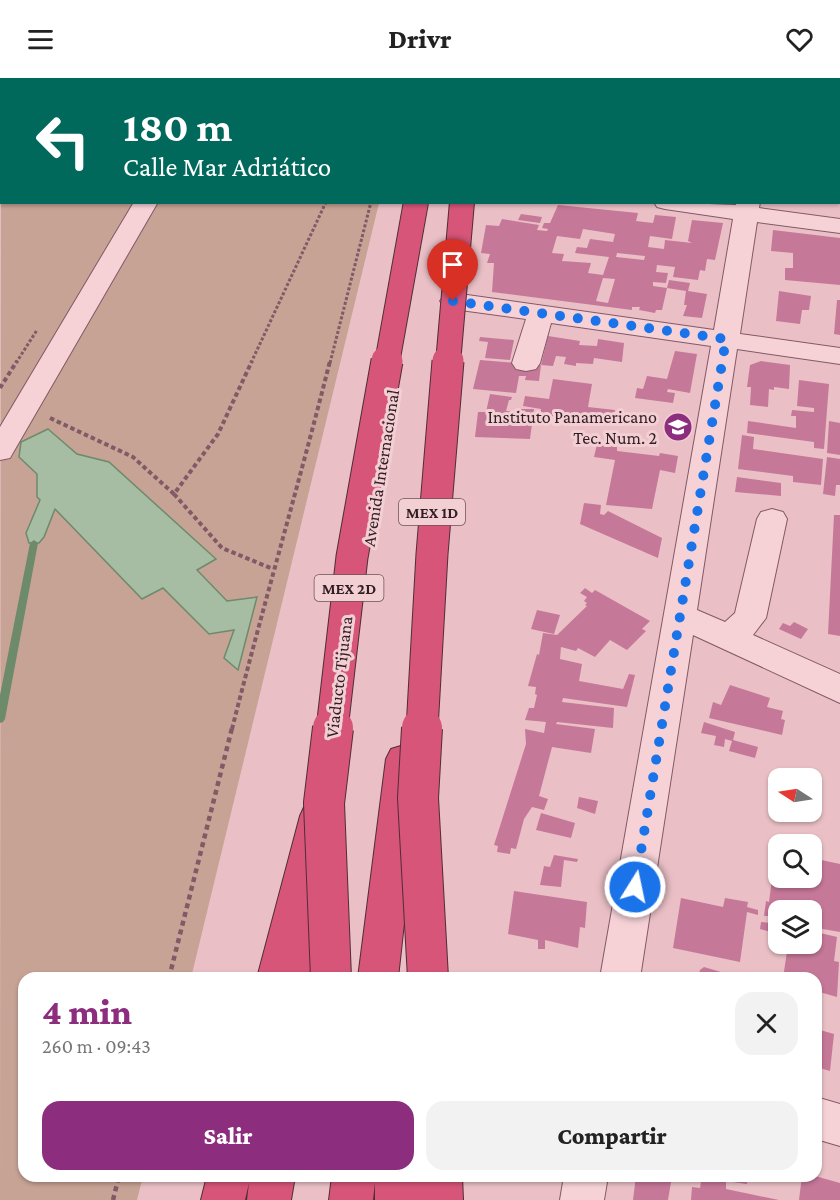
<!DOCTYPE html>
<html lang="es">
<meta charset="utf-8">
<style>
:root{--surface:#fff;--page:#f2f2f2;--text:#222;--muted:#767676;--accent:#8d2d7e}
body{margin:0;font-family:"Crimson Pro",serif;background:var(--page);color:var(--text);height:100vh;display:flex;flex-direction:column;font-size:22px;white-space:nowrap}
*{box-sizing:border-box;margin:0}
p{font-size:20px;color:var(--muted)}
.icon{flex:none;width:33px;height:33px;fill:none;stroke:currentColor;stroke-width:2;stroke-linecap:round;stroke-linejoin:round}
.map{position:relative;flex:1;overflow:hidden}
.drawer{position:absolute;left:18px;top:894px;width:804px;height:210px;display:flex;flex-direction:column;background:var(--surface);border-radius:18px;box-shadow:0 2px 4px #0004}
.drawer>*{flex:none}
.guide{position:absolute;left:0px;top:0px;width:840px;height:126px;box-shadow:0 2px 4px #0004;background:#00695c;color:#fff;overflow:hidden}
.needle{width:39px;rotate:282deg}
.fabs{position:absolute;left:768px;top:690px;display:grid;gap:12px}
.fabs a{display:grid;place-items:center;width:54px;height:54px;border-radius:12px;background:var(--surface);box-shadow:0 2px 4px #0004;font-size:30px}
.pin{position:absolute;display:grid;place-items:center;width:51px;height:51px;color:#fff;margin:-62px -26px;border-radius:50% 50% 50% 0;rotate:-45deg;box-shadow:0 0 6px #0007}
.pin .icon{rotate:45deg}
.me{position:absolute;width:66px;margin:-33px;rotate:10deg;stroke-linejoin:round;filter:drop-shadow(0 0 4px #0008)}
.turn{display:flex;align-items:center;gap:21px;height:126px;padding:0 24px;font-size:27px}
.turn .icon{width:78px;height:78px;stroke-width:2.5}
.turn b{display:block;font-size:42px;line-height:51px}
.round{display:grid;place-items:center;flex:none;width:63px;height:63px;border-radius:18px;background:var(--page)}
.summary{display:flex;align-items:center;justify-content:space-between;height:102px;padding:0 24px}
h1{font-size:36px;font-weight:800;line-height:45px;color:var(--accent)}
.cta{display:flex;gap:12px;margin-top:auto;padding:12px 24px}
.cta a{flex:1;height:69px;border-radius:18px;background:var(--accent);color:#fff;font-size:24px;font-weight:800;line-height:69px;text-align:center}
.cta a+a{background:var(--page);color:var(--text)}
header{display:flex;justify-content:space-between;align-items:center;height:78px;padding:0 24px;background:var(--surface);font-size:27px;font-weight:800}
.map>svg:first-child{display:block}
</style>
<header><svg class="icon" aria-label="menu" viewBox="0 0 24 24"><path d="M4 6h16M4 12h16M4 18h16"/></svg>Drivr<svg class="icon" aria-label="heart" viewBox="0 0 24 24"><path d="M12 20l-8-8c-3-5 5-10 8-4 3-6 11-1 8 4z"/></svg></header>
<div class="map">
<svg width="840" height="1122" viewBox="0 0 840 1122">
<rect width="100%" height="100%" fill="#eac0c6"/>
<!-- green -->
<g fill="#c7a395">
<path d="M18,0H409L15,2Z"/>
<path d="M1,10L2,124L379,125L191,900H24V1098H143L137,1122H0Z"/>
</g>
<!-- water -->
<path fill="#a6bda3" stroke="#6d8a6b" stroke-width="1.5" d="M48,351L77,376L109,384L216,481L197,492L227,523L257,519L238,592L224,580L234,552L209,556L163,510L142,521L55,431L44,459L39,465H29L26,455L40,422L37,419V396L19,379L21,364Z"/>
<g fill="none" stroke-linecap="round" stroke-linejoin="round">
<!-- stream -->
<path fill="#6d8a6b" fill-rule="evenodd" d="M34,462L38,465L5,641L3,644L0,645V617L30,465Z"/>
</g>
<!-- building -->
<g fill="#c67899" fill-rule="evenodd">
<path d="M558,127L638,135L636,143L653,145L655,137L676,139L672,161L650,158L648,169L664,171L665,162L692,165L688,163L692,142L723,145L715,182L707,181L705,193L700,192L698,202L673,199L675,189L657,187L656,194L668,195L666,205L653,204V208L667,210L662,232H656L655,235L639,232L640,229H632V232L492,214L494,185H487L490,176L481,175L486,147L499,148L502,141L539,147L537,152L547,153L548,151L542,150L544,145H550ZM583,151L615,156L613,164L590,161L587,170L577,169L575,175L609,179L603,197L588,195L591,185L562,183L564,176L552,175L557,158L580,161ZM617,175L645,178L644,182L616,179ZM603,200L615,201L608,225L596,223Z"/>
<path d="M521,136L542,139L540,145L518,142Z"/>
<path d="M773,152L840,160V207L785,202V190H793V175L771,173Z"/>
<path d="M669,202L690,205L688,213L707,216L702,240L683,238L687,227H684L686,213L667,210Z"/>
<path d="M779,213L811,218L809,232H802L800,246L776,243Z"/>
<path d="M837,222H840V257L834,256Z"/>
<path d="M548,258L580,263L579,267L597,268L598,261L624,265L622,284L594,280L593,286L576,285V288L564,286L566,279L556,278L553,288L541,287Z"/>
<path d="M480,259L514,262L510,282L485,280L488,264L479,263Z"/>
<path d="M675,273L697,276L690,315L668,311L667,314L675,315L673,325L635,320L637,310L643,311L647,298L667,301Z"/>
<path d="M480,282L541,287L539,303L525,302L526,298H519L516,315L473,311Z"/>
<path d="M761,283L790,287L789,311L774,309V312L769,311L768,329L750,327L751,309H747L750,287Z"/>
<path d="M553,301L592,306L588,329L615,332L613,344L602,343V339L592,338L590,343L540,337L541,331L523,328L525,318L549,321Z"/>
<path d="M799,302L829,306L824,371L814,370V364L747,355L748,343L796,350V338H791L792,332L814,334V330L797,328Z"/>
<path d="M490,316L512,319L511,322H509L506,333L518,334L519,331H534L530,361L475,359L478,334H486Z"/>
<path d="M829,343L840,345V377L827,375Z"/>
<path d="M742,357L754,359L753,371L823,381L821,407L793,404V398L738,391Z"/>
<path d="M597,366L617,369V373L659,378L660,375L678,378L675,395L660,392L652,431L606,427L615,382L594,379Z"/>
<path d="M827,379L840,381V407H836L835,418L823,416Z"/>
<path d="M737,399L781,405V418L735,414Z"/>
<path d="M584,425L601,427L600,436L604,437L608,433L662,460L658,480L580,446Z"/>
<path d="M834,437H840V558L828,556Z"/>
<path d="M585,510L592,515L595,512L650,543L642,551L646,553L627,572L610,562L595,579L578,570L576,573L561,569L560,581L582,586L579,603L623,611L629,596L635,597L627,629L563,620L562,624L614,630L613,650L557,644L556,646L595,651L591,675L552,669L539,718L548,721L544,732L532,729L524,741L516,771L511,770L510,776L497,774L498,768L494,767L526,666L525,651L544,655L546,644L525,642L529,630H534L537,617L535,616L536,609L528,608L537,576L539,577L543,555L557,557L587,528L585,527L587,525L584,523L587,519L580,515Z"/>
<path d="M537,532L560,537L554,556L531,551Z"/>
<path d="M794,544L808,551L801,561L779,551L783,545L790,548Z"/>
<path d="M730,607L770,620L767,629L783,633L781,641L785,642L782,657L709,640L713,624L721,627Z"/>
<path d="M704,644L735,654L733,662L758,669L755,680L729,673L732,663L725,661L724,669L714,667L716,658L701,655Z"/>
<path d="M579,719L598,723L595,736L577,730Z"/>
<path d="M541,735L575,745L571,760L536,752Z"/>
<path d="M772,771L778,773V800H812V780L840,786V854L817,850L816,846L812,845V832H778V838H764L766,823L769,824L774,785H771Z"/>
<path d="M554,777L578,781L577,784L564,782L561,809L540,807L544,788L550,789Z"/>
<path d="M514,813L587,824L585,850L580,849L578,870L545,862V871H538V862L508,856Z"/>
<path d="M681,820L723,829L725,820L748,824L747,829L758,832V837L747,834L740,884L673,870Z"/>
<path d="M761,844L778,846V862L773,861L774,855L760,851Z"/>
<path d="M812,853L837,859L834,883L839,884L837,919L816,913V900H783L788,867L812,866Z"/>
<path d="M704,889L738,899V900H698L700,892Z"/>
<path d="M816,929L822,930L820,952L834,956L830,993L816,989Z"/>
<path d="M636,1098H672L668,1122H633Z"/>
<path d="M702,1098H746L747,1106L726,1103V1111L779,1122H691L692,1109L700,1110Z"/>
<path d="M802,1098H815L840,1105V1122H799Z"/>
</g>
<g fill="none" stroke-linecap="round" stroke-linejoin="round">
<!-- minor casing -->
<g stroke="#825966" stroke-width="2">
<g id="minor">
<path d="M0,0H15L2,2V8Z"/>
<path d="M214,0H236L214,2Z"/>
<rect x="759" y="0" width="22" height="2"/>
<path d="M134,124H158L14,373L10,380L0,382V349Z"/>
<path d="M654,124L736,127V124H760L759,130L840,141V155L757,144L740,256L840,270V286L737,271L697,532L725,544L735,535L757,441L761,434L772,431L783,434L787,441L766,540L753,557L840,596V625L693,557L640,900H600L711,268L551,245L540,285L536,291L526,293L516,291L512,285L526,241L453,231L444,228L440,223L444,218L453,215L714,252L733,141L665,131L657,129Z"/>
<path d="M816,1019L840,1026V1068L816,1061Z"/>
<path d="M564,1098H608L604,1122H560Z"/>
</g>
</g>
<!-- highway casing -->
<g stroke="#502d3a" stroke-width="2">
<g id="highway">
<path d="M440,0H462L440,2Z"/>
<path d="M475,0H497L475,2Z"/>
<path d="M404,667L417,671L422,681L398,900H358L386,681L391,671Z"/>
<path d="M318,723L331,727L336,738L320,805L330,808L335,820L325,900H257L300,738L305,727Z"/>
<path d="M207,1098H295L291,1122H247L249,1105L245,1122H201Z"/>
<path d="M332,1098H462L463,1122H375V1105L373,1122H329Z"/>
</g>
</g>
<!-- path-far2 -->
<g stroke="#825966" stroke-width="3" stroke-dasharray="3 2" stroke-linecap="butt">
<path d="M16,285L37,252"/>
<path d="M251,285L326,124"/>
<path d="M330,285L371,124"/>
</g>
<!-- path-far1 -->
<g stroke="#825966" stroke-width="4" stroke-dasharray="4.5 3" stroke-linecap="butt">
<path d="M0,310L17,283"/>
<path d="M50,340L133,379L174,416L218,356L252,283"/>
<path d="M174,416L222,470L273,491"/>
<path d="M232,651C263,528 299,406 330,283"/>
</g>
<!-- path -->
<g stroke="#825966" stroke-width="4.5" stroke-dasharray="5 4" stroke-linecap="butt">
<path d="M169,900L232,650"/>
<path d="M113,1122L119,1098"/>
</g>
<!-- minor -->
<use href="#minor" fill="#f6d2d7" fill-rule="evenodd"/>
<!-- highway -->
<use href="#highway" fill="#d65578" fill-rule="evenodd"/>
<!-- highway-bridge-far2 casing -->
<g stroke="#502d3a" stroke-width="26" stroke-linecap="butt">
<g id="highway-bridge-far2">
<path d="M387,285L416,124"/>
<path d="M448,285L462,124"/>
</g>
</g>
<!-- highway-bridge-far1 casing -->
<g stroke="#502d3a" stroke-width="33" stroke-linecap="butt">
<g id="highway-bridge-far1">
<path d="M332,651L352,479L387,283"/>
<path d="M422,651L432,476L448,283"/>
</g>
</g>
<!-- highway-bridge casing -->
<g stroke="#502d3a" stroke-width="42" stroke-linecap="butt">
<g id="highway-bridge">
<path d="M422,650L418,720L428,900"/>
<path d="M331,900L324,725L333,650"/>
</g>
</g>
<!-- highway-bridge-far2 -->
<use href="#highway-bridge-far2" stroke="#d65578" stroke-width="24"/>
<!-- highway-bridge-far1 -->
<use href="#highway-bridge-far1" stroke="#d65578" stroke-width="31"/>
<!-- highway-bridge -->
<use href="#highway-bridge" stroke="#d65578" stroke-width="40"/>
</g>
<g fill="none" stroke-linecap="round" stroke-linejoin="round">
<!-- route -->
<path stroke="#1a73e8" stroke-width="10" stroke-dasharray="0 18" d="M453,223L726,261L635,809"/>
</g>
<!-- icons -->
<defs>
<g id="school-disc" transform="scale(1.5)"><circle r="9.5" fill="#8d2d7e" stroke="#f2cfd3"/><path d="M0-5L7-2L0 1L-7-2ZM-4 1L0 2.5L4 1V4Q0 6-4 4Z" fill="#fff"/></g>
</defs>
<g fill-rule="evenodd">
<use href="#school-disc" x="678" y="349"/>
</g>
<g text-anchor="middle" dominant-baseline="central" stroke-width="6" stroke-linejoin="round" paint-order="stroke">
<!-- shield labels -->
<g fill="#f2cfd3" stroke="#6c5258" stroke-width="1.5">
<rect x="399" y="421" width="66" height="26" rx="4.5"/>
<rect x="314.5" y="497" width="69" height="26" rx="4.5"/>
</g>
<g font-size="16" font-weight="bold" fill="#331d24">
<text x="432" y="434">MEX 1D</text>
<text x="349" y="510">MEX 2D</text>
</g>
<!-- poi labels -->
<g font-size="18" fill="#331d24" stroke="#f2cfd3" text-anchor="end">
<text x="657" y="339">Instituto Panamericano<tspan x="657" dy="21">Tec. Num. 2</tspan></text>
</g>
<!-- street labels -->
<g font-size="18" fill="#331d24" stroke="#f2cfd3">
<text transform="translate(381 390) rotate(-81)">Avenida Internacional</text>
<text transform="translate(339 599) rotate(-83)">Viaducto Tijuana</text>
</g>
</g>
</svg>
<div class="fabs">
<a><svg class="needle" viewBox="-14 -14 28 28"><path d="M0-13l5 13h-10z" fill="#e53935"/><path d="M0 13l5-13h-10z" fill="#767676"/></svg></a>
<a><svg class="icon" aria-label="search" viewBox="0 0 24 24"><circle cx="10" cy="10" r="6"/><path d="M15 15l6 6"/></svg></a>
<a><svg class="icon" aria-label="layers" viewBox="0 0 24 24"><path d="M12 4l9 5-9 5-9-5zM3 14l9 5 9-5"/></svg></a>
</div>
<div class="pin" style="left:453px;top:223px;background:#d93025"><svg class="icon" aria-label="arrive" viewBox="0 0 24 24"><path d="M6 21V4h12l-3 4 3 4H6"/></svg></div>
<svg class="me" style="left:635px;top:809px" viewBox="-20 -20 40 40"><circle r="17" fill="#1a73e8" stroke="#fff" stroke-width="3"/><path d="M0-11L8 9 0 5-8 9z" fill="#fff"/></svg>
<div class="guide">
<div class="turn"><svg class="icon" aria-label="left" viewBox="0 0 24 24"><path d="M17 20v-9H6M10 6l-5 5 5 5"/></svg><div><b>180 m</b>Calle Mar Adriático</div></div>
</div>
<section class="drawer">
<div class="summary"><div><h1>4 min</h1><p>260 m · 09:43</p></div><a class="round"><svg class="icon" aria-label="close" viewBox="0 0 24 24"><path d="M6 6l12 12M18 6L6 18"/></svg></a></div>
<div class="cta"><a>Salir</a><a>Compartir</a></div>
</section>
</div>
